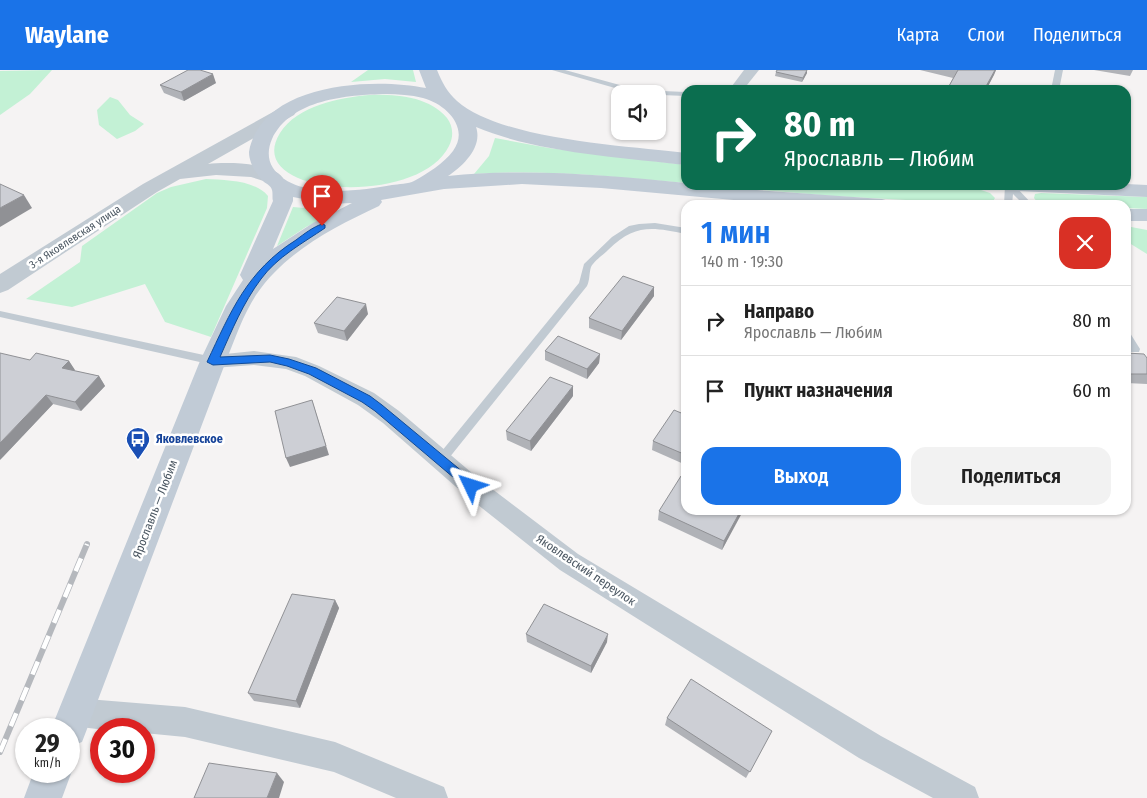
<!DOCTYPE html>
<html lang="ru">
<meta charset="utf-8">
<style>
:root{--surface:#fff;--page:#f2f2f2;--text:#222;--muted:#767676;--line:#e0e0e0;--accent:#1a73e8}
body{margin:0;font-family:"Fira Sans Condensed",sans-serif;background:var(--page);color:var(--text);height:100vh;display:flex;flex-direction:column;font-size:19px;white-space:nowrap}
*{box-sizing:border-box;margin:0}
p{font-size:16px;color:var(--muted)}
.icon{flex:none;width:28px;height:28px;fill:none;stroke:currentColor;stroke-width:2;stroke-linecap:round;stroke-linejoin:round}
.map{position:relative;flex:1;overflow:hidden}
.drawer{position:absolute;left:681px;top:130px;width:450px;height:315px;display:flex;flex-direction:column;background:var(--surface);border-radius:15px;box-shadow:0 1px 4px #0004}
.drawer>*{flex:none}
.top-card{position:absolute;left:681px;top:15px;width:450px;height:105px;border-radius:15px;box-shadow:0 1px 4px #0004;background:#0b6e4f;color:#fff;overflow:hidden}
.tools{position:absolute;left:611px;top:15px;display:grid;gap:10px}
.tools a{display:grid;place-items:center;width:55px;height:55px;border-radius:10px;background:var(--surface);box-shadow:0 1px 4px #0004;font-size:25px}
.speed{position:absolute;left:15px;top:648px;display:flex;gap:10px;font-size:25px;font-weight:700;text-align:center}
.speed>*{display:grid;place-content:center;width:65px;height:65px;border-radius:50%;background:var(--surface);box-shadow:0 1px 4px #0004;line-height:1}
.speed small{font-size:12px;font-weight:400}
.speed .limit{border:8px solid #d22;background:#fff;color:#111}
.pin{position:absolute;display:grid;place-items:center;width:42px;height:42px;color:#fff;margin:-51px -21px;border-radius:50% 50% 50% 0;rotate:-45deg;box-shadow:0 0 5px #0007}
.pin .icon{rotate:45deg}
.me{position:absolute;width:55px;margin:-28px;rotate:311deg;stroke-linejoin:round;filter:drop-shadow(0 0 4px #0008)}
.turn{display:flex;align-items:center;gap:18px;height:105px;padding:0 20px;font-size:22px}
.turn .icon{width:65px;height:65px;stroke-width:2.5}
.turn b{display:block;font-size:35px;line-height:42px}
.round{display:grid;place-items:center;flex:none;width:52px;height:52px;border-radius:15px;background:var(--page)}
.summary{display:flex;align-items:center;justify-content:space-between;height:85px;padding:0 20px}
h1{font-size:30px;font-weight:600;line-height:38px;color:var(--accent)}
.button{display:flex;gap:10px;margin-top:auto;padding:10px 20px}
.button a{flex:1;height:58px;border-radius:15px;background:var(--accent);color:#fff;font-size:20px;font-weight:600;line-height:58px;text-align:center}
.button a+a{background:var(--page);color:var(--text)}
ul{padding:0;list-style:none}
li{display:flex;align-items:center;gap:15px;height:70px;padding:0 20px;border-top:1px solid var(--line)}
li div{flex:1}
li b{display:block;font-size:19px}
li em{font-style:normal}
header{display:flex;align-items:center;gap:30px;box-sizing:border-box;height:70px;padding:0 25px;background:var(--accent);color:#fff}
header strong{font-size:24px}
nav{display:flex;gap:28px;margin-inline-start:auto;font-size:18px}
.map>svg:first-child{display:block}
</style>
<header>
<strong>Waylane</strong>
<nav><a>Карта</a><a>Слои</a><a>Поделиться</a></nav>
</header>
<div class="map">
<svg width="1147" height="728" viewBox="0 0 1147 728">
<rect width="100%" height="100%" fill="#f5f3f3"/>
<!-- green -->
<g fill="#c3f1d5">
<path d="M52,0L30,24L0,45V1Z"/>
<path d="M368,0H413L416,12L385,9L351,12Z"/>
<path d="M369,25C394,24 429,26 447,48C453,56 454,66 449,76C419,138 240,127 280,63C298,35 339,28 369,25Z"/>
<path d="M110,27L118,30L130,45L144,54L135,61L117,69L99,55L97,40Z"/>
<path d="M495,68L549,78L686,95V113C615,107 545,99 474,104L489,86Z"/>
<path d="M206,109C225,110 255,110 268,126L267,138L211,267L165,252L145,214L72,237L26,229L80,192L82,176L157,123L171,117Z"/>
<path d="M703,115H909L978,119L990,123L995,128L992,133L980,134L832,126Z"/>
<path d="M1041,123L1147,127V139L1126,138V135H1043L1038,133L1034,128L1035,124Z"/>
<path d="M293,137L338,141L306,157L277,176Z"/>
<path d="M1126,156L1147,160V184L1126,171Z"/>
</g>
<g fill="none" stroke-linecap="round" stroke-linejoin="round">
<!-- service -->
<g fill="#c1cad2" fill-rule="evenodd">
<path d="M552,0H565L638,20L686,22V26L636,24Z"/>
<path d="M1055,0H1063L1059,20H1051Z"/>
<path d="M1005,115H1014L1033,135H1024L1013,124L1012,135H1004Z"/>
<path d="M655,153L686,158V164C651,157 635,154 608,180C603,185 594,191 591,197C589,203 590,210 587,216L445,393H437L435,390L437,387L579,213L584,194L612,167L629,156L639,154Z"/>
<path d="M0,241L213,287L218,291L213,295L0,247Z"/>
<path d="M1126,262L1130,263L1140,279L1139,282H1131L1126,273Z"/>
</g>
<!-- minor -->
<g fill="#c1cad2" fill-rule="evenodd">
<path d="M744,0H759L743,20H729Z"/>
<path d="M254,281L296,287L319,296L374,323L399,341L479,409L578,484L881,666L975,717L979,728H933L859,688L560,500L463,423L383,353L358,335L305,306L286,299L254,295L213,298L206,296L203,291L206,286Z"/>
<path d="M75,628L185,637L335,672L444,717L448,728H396L334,702L185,667L144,663V659C118,659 89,662 65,652L61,642L65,632Z"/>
</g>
<!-- tertiary -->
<path fill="#c1cad2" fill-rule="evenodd" d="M288,36L294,37L297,41L294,45L208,94C226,92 272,92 283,108L280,112L273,114L251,107L216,105L180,109L157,122L8,220L0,223V204L143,114L282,37Z"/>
<!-- secondary -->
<g fill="#c1cbd6" fill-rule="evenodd">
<path d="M419,0H437C442,12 447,22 457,31C501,70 628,76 686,83V95C620,87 538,83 476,57C483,77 463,96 448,106C528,98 607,105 686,113V115L882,129L889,131L892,135H790L601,118L522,114L444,119L381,130L382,132L379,136C334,157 285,182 256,225C243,245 235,269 226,291L87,659L82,672L69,677V659H51L200,291L226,236L243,210L240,205L273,131C272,128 273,123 272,120C271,116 267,114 264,112C256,104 249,93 249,82C250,75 252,70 255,64C281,12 377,8 426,18ZM386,24C398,24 411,25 423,28C446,34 470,58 453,81C444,93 427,104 414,111C409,114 398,114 392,115C360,121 294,130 273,98C267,89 268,78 272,69C291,29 347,25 386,24ZM293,127L329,134L352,133L313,153L273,179L293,131Z"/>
<path d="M1126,114L1147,115V127L1017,121L1010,119L1007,115Z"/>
<rect x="1126" y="139" width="21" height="12"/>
<path d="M69,694L72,701L62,728H24L34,701H69Z"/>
</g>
<!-- rail casing -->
<g stroke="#b5b8bd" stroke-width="6">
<path id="rail" d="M0,682L87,474"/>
</g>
<!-- rail -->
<use href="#rail" stroke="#fff" stroke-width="4.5" stroke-dasharray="14" stroke-linecap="butt"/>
</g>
<!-- wall -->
<g fill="#b0b2b7">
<path d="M920,0H996L986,20H947L953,8Z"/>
<path d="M1094,0H1133L1130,6Z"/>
<path d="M776,2L807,3L802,12L775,6Z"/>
<path d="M216,13L184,31L164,23L160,15Z"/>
<path d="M654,217V226L621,270L589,258V248Z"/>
<path d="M368,244L347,271L318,263L314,253Z"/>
<path d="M545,281L600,284L599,293L587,309L545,290Z"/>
<path d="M1126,283L1147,288V314L1126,313Z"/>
<path d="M69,291L75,301L99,306L105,316L81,341L53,334L0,390Z"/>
<path d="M573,326L531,381L507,370L506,361Z"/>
<path d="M686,345V395L652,380L653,371Z"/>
<path d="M686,440H742L722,480L658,450L659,441Z"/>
<path d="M335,530L339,538L300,638L254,631L248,623Z"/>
<path d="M526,564L607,572L591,603L527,572Z"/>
<path d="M667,648L772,661L746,708L665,655Z"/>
</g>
<!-- shaded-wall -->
<g fill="#909195">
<path d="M807,0V3L802,12L803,8Z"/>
<path d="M995,0H996L994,5L986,20H984Z"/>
<path d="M213,4L216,13L184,31L181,22Z"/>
<path d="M24,125L32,138L0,157V138Z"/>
<path d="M654,217V226L621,270L622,261Z"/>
<path d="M366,234L368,244L347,271L344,261Z"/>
<path d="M600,284L599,293L587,309V299Z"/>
<path d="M69,291L75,300L69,307L62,298Z"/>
<path d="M99,306L105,316L81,341L75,332Z"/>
<path d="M573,316V326L531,381L530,371Z"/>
<path d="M46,325L53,334L0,390V373Z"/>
<path d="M312,330L329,385L290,397L286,388Z"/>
<path d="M741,440H742V443L722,480L724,471Z"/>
<path d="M335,530L339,538L300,638L296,631Z"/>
<path d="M608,564L607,572L591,603V596Z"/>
<path d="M277,703L284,712L279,728H267Z"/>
</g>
<!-- building -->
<g fill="#cdcfd5" stroke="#909195">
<path d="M188,0H200L213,4L181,22L160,15Z"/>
<path d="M777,0H807L803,8L776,2Z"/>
<path d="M958,0H995L984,20H967L949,16Z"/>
<path d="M0,114L24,125L0,138Z"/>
<path d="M623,206L654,217L622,261L589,248Z"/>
<path d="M337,227L366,234L344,261L314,253Z"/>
<path d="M558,266L600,284L587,299L545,281Z"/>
<path d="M0,283L30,290L36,283L69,291L62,298L99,306L75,332L46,325L0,373Z"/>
<path d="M1126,283L1144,284L1147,288V304H1126Z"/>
<path d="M550,307L573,316L530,371L506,361Z"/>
<path d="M312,330L326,376L286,388L275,341Z"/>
<path d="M674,340L686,345V385L653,371Z"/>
<path d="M681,406L686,409V440H741L724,471L659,441Z"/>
<path d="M292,524L335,530L296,631L248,623Z"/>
<path d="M544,534L608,564L591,596L526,564Z"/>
<path d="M691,609L772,661L750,702L667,648Z"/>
<path d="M209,693L277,703L267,728H194Z"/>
</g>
<!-- route -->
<path fill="#1a73e8" stroke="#114b97" d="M322,154L325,155V158C303,173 277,187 261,209C243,233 232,260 220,287L270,285L289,289L316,298L370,326L382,335L475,412L477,416L475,419H467L375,341L362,332L309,304L287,296L270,292L213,295L207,292C231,241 247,201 296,170C304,164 313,157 322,154Z"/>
<!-- icons -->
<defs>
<g id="bus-pin" transform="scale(1.25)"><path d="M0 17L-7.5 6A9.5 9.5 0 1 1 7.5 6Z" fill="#1a4fb4" stroke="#fff"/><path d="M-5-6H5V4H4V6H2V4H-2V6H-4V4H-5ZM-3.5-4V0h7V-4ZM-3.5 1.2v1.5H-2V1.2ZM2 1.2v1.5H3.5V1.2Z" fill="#fff"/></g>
</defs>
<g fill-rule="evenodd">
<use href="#bus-pin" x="138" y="369"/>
</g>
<g text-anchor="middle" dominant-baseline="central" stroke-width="5" stroke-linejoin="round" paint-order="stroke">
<!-- far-street labels -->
<g font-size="11" fill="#4a5661" stroke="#fff">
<text transform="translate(75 167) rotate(-33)">3-я Яковлевская улица</text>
</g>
<!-- transit labels -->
<g font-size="12" font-weight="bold" fill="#164399" stroke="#fff" text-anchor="start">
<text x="156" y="369">Яковлевское</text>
</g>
<!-- street labels -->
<g font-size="12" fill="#4a5661" stroke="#fff">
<text transform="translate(155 439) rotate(-69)">Ярославль — Любим</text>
<text transform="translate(586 500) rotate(34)">Яковлевский переулок</text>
</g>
</g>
</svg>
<div class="tools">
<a><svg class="icon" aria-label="sound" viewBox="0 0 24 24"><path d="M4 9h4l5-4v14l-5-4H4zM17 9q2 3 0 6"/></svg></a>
</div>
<div class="speed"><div>29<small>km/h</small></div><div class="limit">30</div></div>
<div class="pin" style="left:322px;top:156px;background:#d93025"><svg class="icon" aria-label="arrive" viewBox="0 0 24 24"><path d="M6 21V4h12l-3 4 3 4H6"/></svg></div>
<svg class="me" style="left:471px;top:416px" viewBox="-20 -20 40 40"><path d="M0-17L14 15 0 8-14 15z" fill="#1a73e8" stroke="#fff" stroke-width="4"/></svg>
<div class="top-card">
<div class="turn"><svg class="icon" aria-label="right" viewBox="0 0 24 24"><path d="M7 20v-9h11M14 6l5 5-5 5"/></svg><div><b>80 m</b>Ярославль — Любим</div></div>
</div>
<section class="drawer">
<div class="summary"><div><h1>1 мин</h1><p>140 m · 19:30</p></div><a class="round" style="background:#d93025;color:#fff"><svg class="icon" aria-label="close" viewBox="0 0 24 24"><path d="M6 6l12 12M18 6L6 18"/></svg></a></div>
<ul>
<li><svg class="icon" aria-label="right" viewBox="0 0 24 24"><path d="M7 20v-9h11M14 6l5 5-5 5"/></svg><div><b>Направо</b><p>Ярославль — Любим</p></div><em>80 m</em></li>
<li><svg class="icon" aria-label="arrive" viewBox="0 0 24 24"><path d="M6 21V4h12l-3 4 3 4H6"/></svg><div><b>Пункт назначения</b></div><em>60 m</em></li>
</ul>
<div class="button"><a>Выход</a><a>Поделиться</a></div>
</section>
</div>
